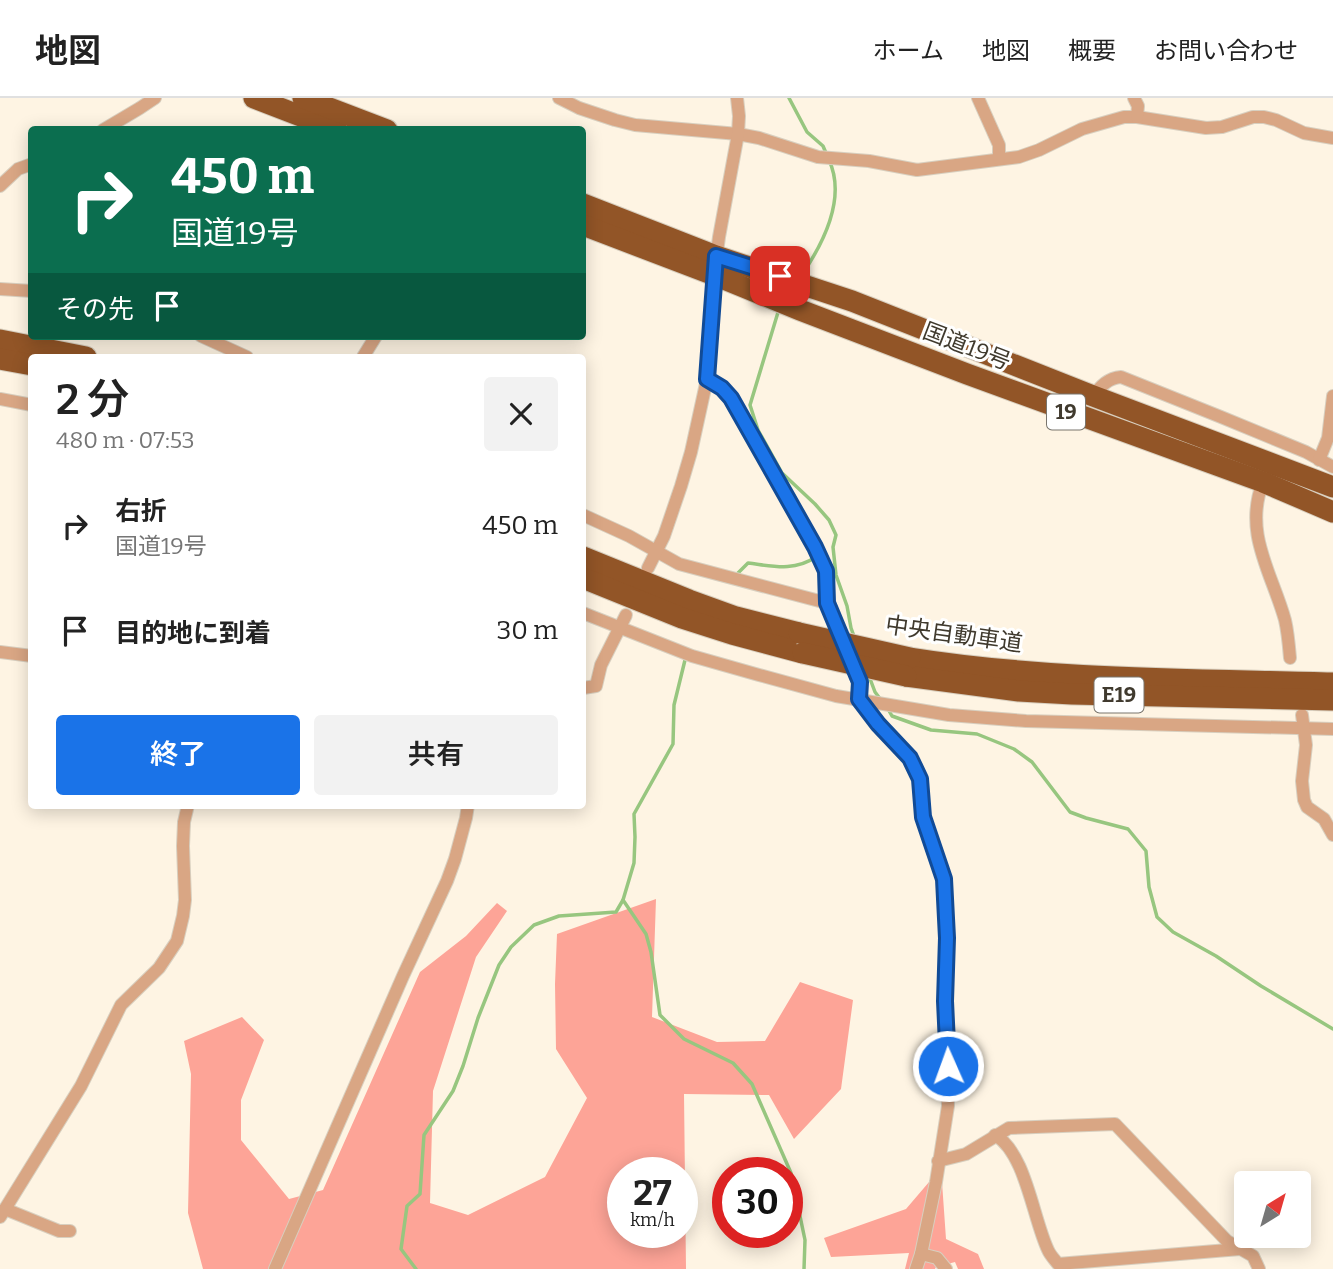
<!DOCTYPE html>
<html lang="ja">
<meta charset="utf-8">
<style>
:root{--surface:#fff;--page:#f2f2f2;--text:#222;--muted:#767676;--line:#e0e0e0;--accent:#1a73e8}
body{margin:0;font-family:Bitter,"Noto Sans JP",serif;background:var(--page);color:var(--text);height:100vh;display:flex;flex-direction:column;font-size:26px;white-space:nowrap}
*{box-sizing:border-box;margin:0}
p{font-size:23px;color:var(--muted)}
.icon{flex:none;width:38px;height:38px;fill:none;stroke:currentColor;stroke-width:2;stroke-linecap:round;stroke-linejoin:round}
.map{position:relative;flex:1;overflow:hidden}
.sheet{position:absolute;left:28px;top:256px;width:558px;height:455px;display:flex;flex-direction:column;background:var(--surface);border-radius:7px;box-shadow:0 4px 18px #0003}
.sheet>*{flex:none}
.banner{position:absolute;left:28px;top:28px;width:558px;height:214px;border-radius:7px;box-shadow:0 4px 18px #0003;background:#0b6e4f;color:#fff;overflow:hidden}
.needle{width:46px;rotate:37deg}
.tools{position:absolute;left:1234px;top:1073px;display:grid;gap:14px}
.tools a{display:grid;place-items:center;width:77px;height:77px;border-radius:7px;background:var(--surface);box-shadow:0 4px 18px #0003;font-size:35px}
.speed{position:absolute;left:607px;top:1059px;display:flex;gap:14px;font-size:35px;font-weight:700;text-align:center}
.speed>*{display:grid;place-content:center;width:91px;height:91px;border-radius:50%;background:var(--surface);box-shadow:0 4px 18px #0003;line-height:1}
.speed small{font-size:18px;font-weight:400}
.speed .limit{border:10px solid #d22;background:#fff;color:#111}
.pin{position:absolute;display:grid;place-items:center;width:60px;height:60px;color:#fff;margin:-30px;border-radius:14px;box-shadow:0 4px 10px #0006}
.me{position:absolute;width:77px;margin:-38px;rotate:358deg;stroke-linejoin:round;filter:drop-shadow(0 0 5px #0008)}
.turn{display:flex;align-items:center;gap:24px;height:147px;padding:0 28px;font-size:32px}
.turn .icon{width:91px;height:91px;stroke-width:2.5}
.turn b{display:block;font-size:49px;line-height:60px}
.then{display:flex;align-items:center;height:66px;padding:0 28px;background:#0003;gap:14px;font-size:26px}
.round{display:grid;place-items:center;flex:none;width:74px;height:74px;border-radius:7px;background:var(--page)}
.head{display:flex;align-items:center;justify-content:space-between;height:119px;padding:0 28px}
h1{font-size:42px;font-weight:600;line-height:52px}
.button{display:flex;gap:14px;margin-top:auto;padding:14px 28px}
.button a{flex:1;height:80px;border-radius:7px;background:var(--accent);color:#fff;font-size:28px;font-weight:600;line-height:80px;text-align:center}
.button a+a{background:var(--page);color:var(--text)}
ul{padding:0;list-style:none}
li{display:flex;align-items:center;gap:21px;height:105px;padding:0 28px}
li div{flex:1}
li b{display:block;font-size:26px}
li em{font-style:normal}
header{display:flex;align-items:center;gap:42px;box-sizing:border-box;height:98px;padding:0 35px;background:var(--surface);border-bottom:2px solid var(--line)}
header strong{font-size:33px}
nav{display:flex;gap:38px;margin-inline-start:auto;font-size:24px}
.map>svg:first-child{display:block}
</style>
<header>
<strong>地図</strong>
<nav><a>ホーム</a><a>地図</a><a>概要</a><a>お問い合わせ</a></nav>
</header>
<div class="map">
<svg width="1333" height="1171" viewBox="0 0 1333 1171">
<rect width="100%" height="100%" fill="#fef4e3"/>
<!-- forest -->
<g fill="#fda497" fill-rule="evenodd">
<path d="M656,801L652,919L717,944L765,943L800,884L853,902L841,991L794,1041L769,997L684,996L686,1171H203L188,1115L191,976L184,943L242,919L264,942L241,1002V1042L289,1101L323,1092L420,874L466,838L497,805L507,813L476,859L433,993L430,1105L468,1117L545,1079L587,1000L556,951L555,886L557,836ZM623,1074H682V1134H623Z"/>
<path d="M941,1070L946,1141L978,1156L984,1171H958L955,1164L936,1169L935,1171H905L909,1155L831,1159L824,1140L906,1111Z"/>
</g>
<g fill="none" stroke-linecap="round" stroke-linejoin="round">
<!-- stream -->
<g stroke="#97c67f" stroke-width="3.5">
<path d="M789,0L807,34L823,48L826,55"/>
<path d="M801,178C823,146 847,101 829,62"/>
<path d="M779,211L750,307L758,332L782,375L815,406L829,422L836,437L833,449L836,477L847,508L851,530L855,541"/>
<path d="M736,477L748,465C773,468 793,474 816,459"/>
<path d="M869,578L875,594L881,602"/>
<path d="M888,611L892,618L931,632L977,636L1014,651L1032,664L1070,714L1086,720L1128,731L1146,753L1149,789L1157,819L1173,834L1216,858L1261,888L1333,931"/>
<path d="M623,802L646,836L651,854L660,917L684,941L733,965L752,986L791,1075L805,1142L804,1171"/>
<path d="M416,1171L401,1151L407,1108L420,1096L424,1037L453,993L463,968L478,920L499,867L511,849L534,827L559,818L616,814L623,802L634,765L635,739L634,716L673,646L674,607L685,562"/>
</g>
<!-- street casing -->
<g stroke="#d8cfbf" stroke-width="14">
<g id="street">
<path d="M559,0L579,10L615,22L635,27L738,36L759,40L818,59L869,63L917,72L1019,59L1039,52L1082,31L1124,19H1137L1206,30L1222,29L1253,19H1264L1276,22L1304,35L1333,40"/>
<path d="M978,0L999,47V61"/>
<path d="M1134,0L1138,8L1137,19"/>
<path d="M103,32L140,10L155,0"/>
<path d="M0,88L18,71L32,66"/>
<path d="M0,191L32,193"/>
<path d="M201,238L247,259"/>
<path d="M363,259L376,238"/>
<path d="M707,281L722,290L731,300L815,449L826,473L827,505L860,584L859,601L878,627L910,660L916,669L920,681L923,719L944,781L947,840L945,903L948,1008L936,1084L921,1156L916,1171"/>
<path d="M1093,298C1101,288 1108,280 1121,279L1221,319L1306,354L1333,369"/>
<path d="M0,301L32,307"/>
<path d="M1319,362L1328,340L1333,298"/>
<path d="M1263,384C1243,435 1272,475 1285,522C1288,535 1289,548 1290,560"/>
<path d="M583,417L629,438L679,466L827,505"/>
<path d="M648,470L664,438L681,388L691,354L707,281L714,177L719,139L738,36L739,18L737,0"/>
<path d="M583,515L692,558L759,577L836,598L949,617L1026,623L1333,631"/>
<path d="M0,554L32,558"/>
<path d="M583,590L596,588L601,567L626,517"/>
<path d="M1302,617L1306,647L1302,683L1304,702L1307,709L1324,721L1333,737"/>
<path d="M995,1037C1026,1055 1033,1121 1048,1152C1050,1157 1055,1162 1058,1166L1240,1151"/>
<path d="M938,1063L966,1056L1009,1030L1115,1026L1227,1143L1253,1158L1259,1171"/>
<path d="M5,1111L59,1133H70"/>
<path d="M0,1119L81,988L121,907L159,870L177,843L183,818L185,802L183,748L184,724L188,707"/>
<path d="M921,1156L937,1160L946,1171"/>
<path d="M275,1171L403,878L447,783L455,761L466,720L468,707"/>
</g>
</g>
<!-- highway casing -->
<g stroke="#d8cfbf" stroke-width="23">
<g id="highway">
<path d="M254,0L337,32"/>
<path d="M303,0L387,32"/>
<path d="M583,106L716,158L852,203L1088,296L1333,389"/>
<path d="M583,127L714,177L800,212L967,276L1263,384L1333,414"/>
<path d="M0,242L86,259"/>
<path d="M0,261L32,267"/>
<path d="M583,459L689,502L736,519L799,535"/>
<path d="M583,480L682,520L732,536L803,555"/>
<path d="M910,560C1049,582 1192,581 1333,585"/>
<path d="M906,578L1019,593L1072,596L1333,602"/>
</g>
</g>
<!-- street -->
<use href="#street" stroke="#d9a684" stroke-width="12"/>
<!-- highway -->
<use href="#highway" stroke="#925527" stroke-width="21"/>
<!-- highway-bridge casing -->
<g stroke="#d8cfbf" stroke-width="23" stroke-linecap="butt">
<g id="highway-bridge">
<path d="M799,535L910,560"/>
<path d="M803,555L906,578"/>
</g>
</g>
<!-- highway-bridge -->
<use href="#highway-bridge" stroke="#925527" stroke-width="21"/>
</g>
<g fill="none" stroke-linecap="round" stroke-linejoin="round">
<!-- route casing -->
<g stroke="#114b97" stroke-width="18">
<path id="route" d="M780,178L716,158L707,281L722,290L731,300L815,449L826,473L827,505L860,584L859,601L878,626L910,660L920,681L923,719L944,781L947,840L945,903L948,968"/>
</g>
<!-- route -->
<use href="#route" stroke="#1a73e8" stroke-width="12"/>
</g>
<g text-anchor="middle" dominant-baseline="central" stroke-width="6" stroke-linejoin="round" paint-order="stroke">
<!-- shield labels -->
<g fill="#fff" stroke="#79756d" stroke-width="2">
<rect x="1047" y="296.5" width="38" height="35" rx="5"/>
<rect x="1094.5" y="579.5" width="49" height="35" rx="5"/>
</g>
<g font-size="21" font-weight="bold" fill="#403a2e">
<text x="1066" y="314">19</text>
<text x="1119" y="597">E19</text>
</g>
<!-- street labels -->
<g font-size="23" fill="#403a2e" stroke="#fff">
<text transform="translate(967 248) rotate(21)">国道19号</text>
<text transform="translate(954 536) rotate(8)">中央自動車道</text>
</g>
</g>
</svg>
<div class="tools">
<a><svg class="needle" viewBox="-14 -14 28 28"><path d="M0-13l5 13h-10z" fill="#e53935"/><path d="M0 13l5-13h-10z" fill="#767676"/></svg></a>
</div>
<div class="speed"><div>27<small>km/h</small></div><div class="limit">30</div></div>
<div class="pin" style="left:780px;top:178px;background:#d93025"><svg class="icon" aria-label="arrive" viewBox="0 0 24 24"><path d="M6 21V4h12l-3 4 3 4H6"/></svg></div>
<svg class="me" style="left:948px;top:968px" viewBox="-20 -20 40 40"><circle r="17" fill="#1a73e8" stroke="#fff" stroke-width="3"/><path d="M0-11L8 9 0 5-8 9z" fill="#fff"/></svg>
<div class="banner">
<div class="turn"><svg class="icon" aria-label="right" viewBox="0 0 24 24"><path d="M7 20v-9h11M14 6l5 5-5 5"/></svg><div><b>450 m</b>国道19号</div></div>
<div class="then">その先<svg class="icon" aria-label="arrive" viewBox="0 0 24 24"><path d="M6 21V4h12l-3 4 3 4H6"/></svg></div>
</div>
<section class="sheet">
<div class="head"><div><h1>2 分</h1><p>480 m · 07:53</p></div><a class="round"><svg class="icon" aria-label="close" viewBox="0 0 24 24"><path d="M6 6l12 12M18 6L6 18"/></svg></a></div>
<ul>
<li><svg class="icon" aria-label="right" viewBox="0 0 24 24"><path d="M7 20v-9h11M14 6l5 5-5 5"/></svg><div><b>右折</b><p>国道19号</p></div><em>450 m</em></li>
<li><svg class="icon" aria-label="arrive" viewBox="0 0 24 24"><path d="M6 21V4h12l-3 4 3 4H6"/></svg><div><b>目的地に到着</b></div><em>30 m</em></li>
</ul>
<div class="button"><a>終了</a><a>共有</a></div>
</section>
</div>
